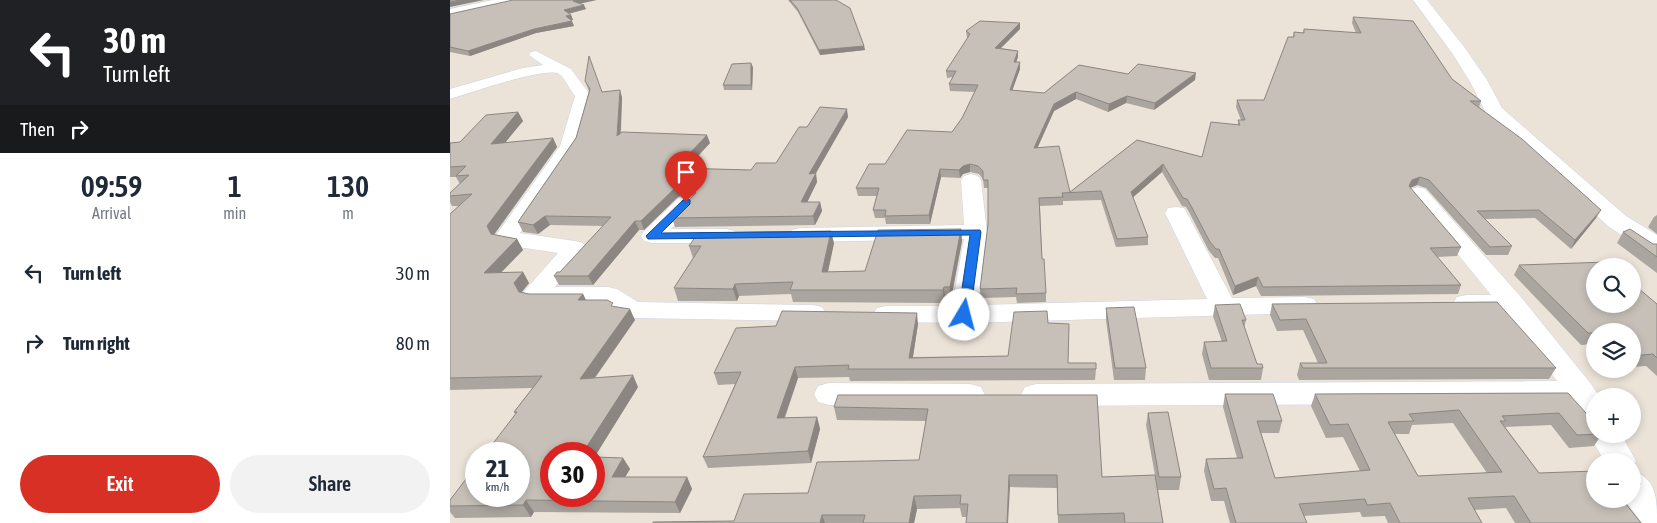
<!DOCTYPE html>
<meta charset="utf-8">
<style>
:root{--surface:#fff;--page:#f2f2f3;--text:#1f2937;--muted:#747a83;--accent:#d93025}
body{margin:0;font-family:"Asap Condensed",sans-serif;background:var(--page);color:var(--text);height:100vh;display:flex;flex-direction:column;font-size:19px;white-space:nowrap}
*{box-sizing:border-box;margin:0}
p{font-size:16px;color:var(--muted)}
.icon{flex:none;width:28px;height:28px;fill:none;stroke:currentColor;stroke-width:2;stroke-linecap:round;stroke-linejoin:round}
.map{position:relative;flex:1;overflow:hidden}
.details{display:flex;flex-direction:column;background:var(--surface);width:450px}
.details>*{flex:none}
.banner{background:#202124;color:#fff;overflow:hidden}
.controls{position:absolute;left:1136px;top:258px;display:grid;gap:10px}
.controls a{display:grid;place-items:center;width:55px;height:55px;border-radius:50%;background:var(--surface);box-shadow:0 2px 8px #0003;font-size:25px}
.speed{position:absolute;left:15px;top:442px;display:flex;gap:10px;font-size:25px;font-weight:700;text-align:center}
.speed>*{display:grid;place-content:center;width:65px;height:65px;border-radius:50%;background:var(--surface);box-shadow:0 2px 8px #0003;line-height:1}
.speed small{font-size:12px;font-weight:400}
.speed .limit{border:8px solid #d22;background:#fff;color:#111}
.pin{position:absolute;display:grid;place-items:center;width:42px;height:42px;color:#fff;margin:-51px -21px;border-radius:50% 50% 50% 0;rotate:-45deg;box-shadow:0 0 5px #0007}
.pin .icon{rotate:45deg}
.me{position:absolute;width:55px;margin:-28px;rotate:8deg;stroke-linejoin:round;filter:drop-shadow(0 0 4px #0008)}
.turn{display:flex;align-items:center;gap:18px;height:105px;padding:0 20px;font-size:22px}
.turn .icon{width:65px;height:65px;stroke-width:2.5}
.turn b{display:block;font-size:35px;line-height:42px}
.then{display:flex;align-items:center;height:48px;padding:0 20px;background:#0003;gap:10px;font-size:19px}
.eta{display:flex;justify-content:space-evenly;align-items:center;height:85px;text-align:center}
.eta b{font-size:30px;font-weight:600;line-height:35px}
.button{display:flex;gap:10px;margin-top:auto;padding:10px 20px}
.button a{flex:1;height:58px;border-radius:30px;background:var(--accent);color:#fff;font-size:20px;font-weight:600;line-height:58px;text-align:center}
.button a+a{background:var(--page);color:var(--text)}
ul{padding:0;list-style:none}
li{display:flex;align-items:center;gap:15px;height:70px;padding:0 20px}
li div{flex:1}
li b{display:block;font-size:19px}
li em{font-style:normal}
main{display:flex;flex:1;min-height:0}
.map>svg:first-child{display:block}
</style>
<main>
<section class="details">
<div class="banner">
<div class="turn"><svg class="icon" aria-label="left" viewBox="0 0 24 24"><path d="M17 20v-9H6M10 6l-5 5 5 5"/></svg><div><b>30 m</b>Turn left</div></div>
<div class="then">Then<svg class="icon" aria-label="right" viewBox="0 0 24 24"><path d="M7 20v-9h11M14 6l5 5-5 5"/></svg></div>
</div>
<div class="eta">
<div><b>09:59</b><p>Arrival</p></div>
<div><b>1</b><p>min</p></div>
<div><b>130</b><p>m</p></div>
</div>
<ul>
<li><svg class="icon" aria-label="left" viewBox="0 0 24 24"><path d="M17 20v-9H6M10 6l-5 5 5 5"/></svg><div><b>Turn left</b></div><em>30 m</em></li>
<li><svg class="icon" aria-label="right" viewBox="0 0 24 24"><path d="M7 20v-9h11M14 6l5 5-5 5"/></svg><div><b>Turn right</b></div><em>80 m</em></li>
</ul>
<div class="button"><a>Exit</a><a>Share</a></div>
</section>
<div class="map">
<svg width="1207" height="523" viewBox="0 0 1207 523">
<rect width="100%" height="100%" fill="#ebe3d8"/>
<g fill="none" stroke-linecap="round" stroke-linejoin="round">
<!-- minor casing -->
<g stroke="#ced2e2" stroke-width="1">
<g id="minor">
<path d="M43,0H66L64,3L0,17V9Z"/>
<path d="M86,51L121,69L141,96L128,146L70,233L125,241L133,243L137,248L105,287H158L167,289L188,302L363,305L372,307L376,313L372,319L363,321L183,318L174,316L153,303H85L76,301L72,295L76,289L108,253L55,245L47,243L44,238L110,146L125,96C120,90 115,78 109,74C96,66 18,94 0,99V89L73,68L93,65L79,55L81,52Z"/>
<path d="M521,174L528,176L531,180L537,232L528,305L757,299L715,213L718,208L726,207L734,208L737,213L782,298L855,297L864,299L868,305L864,311L855,313L514,323L436,322L427,320L423,314L427,308L436,306H502L514,239L350,242L342,240L339,235L342,230L350,228L514,225L511,180L514,176Z"/>
<path d="M968,187L975,189L1071,297L1141,384L1149,396H1145V434H1171L1186,461L1182,469V461H1154L1139,434L1142,428L1134,425L1122,403L586,406L575,403L571,395L575,387L586,384L1107,381L1055,311H1016L1007,309L1003,303L1007,297L1016,295H1041L958,193L961,189Z"/>
<path d="M236,196L243,198L247,202L221,229H277L285,231L288,236L285,241L277,243H202L194,241L191,236L194,231L229,198Z"/>
<path d="M379,383L520,384L531,387L535,395L531,403L520,406L379,405L368,402L364,394L368,386Z"/>
<path d="M1182,470C1207,480 1207,497 1207,523H1192L1174,499H1182Z"/>
</g>
</g>
<!-- tertiary casing -->
<g stroke="#ced2e2" stroke-width="1">
<path id="tertiary" d="M963,0H977L1015,48L1037,80L1052,108L1176,216L1207,235V255L1198,253L1158,226L1037,115L1019,80L1002,53Z"/>
</g>
<!-- minor -->
<use href="#minor" fill="#fff" fill-rule="evenodd"/>
<!-- tertiary -->
<use href="#tertiary" fill="#fff" fill-rule="evenodd"/>
</g>
<!-- wall -->
<g fill="#aaa59e" fill-rule="evenodd">
<path d="M338,0H386L414,46L415,50L370,55L348,12Z"/>
<path d="M131,4L136,9L119,14L121,15L123,20H121L124,26L86,33L20,56L0,52V14Z"/>
<path d="M903,17L1002,79L1031,101L1029,107L1146,218L1121,249L1085,218L1035,219L1062,246L1058,255H1036L976,188L967,185L960,188L1011,247L1007,256L987,257L1011,285L1008,294L811,296L806,286L783,295L768,258H765L759,251L739,212L736,207L732,206L712,172L683,197L698,237V245L666,247L651,200L613,201V205L590,206L592,259L596,293V302L567,303L566,297L531,298L530,289L538,224V188H534L533,179L529,174L520,172L513,174L510,178L491,177L480,224H436L435,218H425L423,210L427,196H408L406,188L435,164L502,132L512,118L525,92L500,91L499,84L503,77L497,78L496,71L518,38H517L516,31L570,23V29L551,48L568,51V57L566,62H570V69L562,90L594,93L678,74L745,80L704,110L676,103L658,112L626,99L604,111L588,147L620,192L687,140L752,157L788,125V120H791L786,107L787,100H814L843,37L844,32L853,33L854,29L906,33L902,23Z"/>
<path d="M303,67L302,90H274L273,85Z"/>
<path d="M135,81L152,92L172,97L171,134L260,143L237,168L301,170L326,163L357,127L398,117L365,173L367,182L357,202H370L372,211L365,225L225,227L222,218L243,196L235,194L228,197L194,230H189L143,285H109L104,276L110,272L153,226L100,225L88,234L73,232L68,222L126,138L139,91Z"/>
<path d="M68,112L73,121L54,143L103,138L107,147L44,235L67,239L73,250L51,272H73L79,283L72,292L79,294H133L136,300L164,307L185,320L145,378L188,387L144,457L173,458L180,469L175,477H237L242,489L230,513L84,512L81,517L5,518L0,512V500L66,415L64,412L83,388L0,390V214L9,206H2L0,202V193L10,184L6,177H0V143L10,142Z"/>
<path d="M1207,215V234L1198,227L1204,217Z"/>
<path d="M511,229L512,241L501,299H495L494,303L343,302L341,294L289,296L287,301H228L224,288L243,258L239,246L384,243L378,272L415,271Z"/>
<path d="M1173,232L1203,244H1207V273L1167,243Z"/>
<path d="M1069,265L1207,304V376L1196,366L1182,367V331H1145V346L1143,344L1131,345L1064,275Z"/>
<path d="M822,304L1106,368L1099,379L849,380L847,375L850,363H868L853,330L827,331L820,315Z"/>
<path d="M765,305L796,320L794,328L807,364L813,368L811,380H759L752,354L754,342H772L763,316Z"/>
<path d="M656,308L696,368L695,380H664L656,320Z"/>
<path d="M598,323L618,363L646,369L645,380L400,381L399,377L348,378L335,418L367,417L370,429L361,463L258,468L253,457L285,384L268,385L264,373L468,324L463,357L558,356Z"/>
<path d="M1118,393L1152,434L1144,446L1119,448L1101,425L1055,427L1089,473L1145,499H1178L1175,503L1191,523H1065L1056,508L1024,510L1032,523H938L935,516L912,517L910,512L854,516L857,523H780L774,501H761L754,471L756,459L787,458L773,407L775,394L832,421L829,433H811L825,478L910,471L893,437L876,438L861,406L865,394ZM1003,423L1037,473L968,476L945,434H959L962,425Z"/>
<path d="M647,395L652,477L705,475L696,425L698,413L731,477L729,490H708L713,523H608L607,488L560,487L517,517H512L510,508L467,509L464,523H203L284,521L358,493L469,460L476,421L387,420L384,407Z"/>
<path d="M1182,473L1190,485L1182,494Z"/>
</g>
<!-- shaded-wall -->
<g fill="#8b8681">
<path d="M11,0H34L0,7V2Z"/>
<path d="M127,0H147L124,5L123,1Z"/>
<path d="M134,5L136,9L116,14L114,10Z"/>
<path d="M121,15L123,20L118,21L116,16Z"/>
<path d="M122,21L124,26L86,33L20,56L18,51L84,29Z"/>
<path d="M570,23V29L545,54V48Z"/>
<path d="M414,46L415,50L370,55L369,50Z"/>
<path d="M568,51V57L564,68V62Z"/>
<path d="M570,62V69L560,97V90Z"/>
<path d="M301,63L303,67L302,90L301,85Z"/>
<path d="M746,73L745,80L704,110L705,103Z"/>
<path d="M170,90L172,97L170,144L167,136Z"/>
<path d="M626,92V99L604,111L584,155V148L604,104Z"/>
<path d="M677,96L676,103L658,112L659,104Z"/>
<path d="M397,109L398,117L361,182L359,174Z"/>
<path d="M68,112L73,121L46,154L41,144Z"/>
<path d="M257,135L260,143L229,176L226,168Z"/>
<path d="M103,138L107,147L42,237L37,226Z"/>
<path d="M520,164V172L513,174L510,178L509,170L513,166Z"/>
<path d="M713,164L712,172L680,200L681,192Z"/>
<path d="M490,169L491,177L480,224L479,215Z"/>
<path d="M366,173L367,182L353,211L351,202Z"/>
<path d="M970,177L967,185L960,188L959,186L962,180Z"/>
<path d="M232,186L235,194L228,197L194,230L191,221L225,188Z"/>
<path d="M370,202L372,211L365,225L363,216Z"/>
<path d="M1151,210L1146,218L1121,249L1125,240Z"/>
<path d="M95,216L100,225L88,234L83,225Z"/>
<path d="M185,221L189,230L143,285L138,276Z"/>
<path d="M511,229L512,241L501,299L500,287Z"/>
<path d="M381,231L384,243L375,285L372,272Z"/>
<path d="M67,239L73,250L40,284L34,273Z"/>
<path d="M73,272L79,283L70,294L64,283Z"/>
<path d="M808,277L806,286L783,295L785,286Z"/>
<path d="M285,284L289,296L287,301L283,289Z"/>
<path d="M494,287L495,299L494,303L493,290Z"/>
<path d="M133,294L138,305L128,300Z"/>
<path d="M180,309L185,320L136,390L130,379Z"/>
<path d="M467,313L468,324L461,369L459,358Z"/>
<path d="M345,367L348,378L330,430L327,418Z"/>
<path d="M183,375L188,387L144,458V454H132Z"/>
<path d="M367,417L370,429L361,463L358,451Z"/>
<path d="M173,458L180,469L168,489L162,477Z"/>
<path d="M559,475L560,487L558,523H557Z"/>
<path d="M237,477L242,489L230,513L225,502Z"/>
<path d="M464,496L467,509L464,523H459Z"/>
<path d="M76,500L84,512L81,517L73,505Z"/>
<path d="M372,515L375,523H370Z"/>
</g>
<!-- building -->
<g fill="#c6c0b8" stroke="#8b8681" fill-rule="evenodd">
<path d="M0,0H11L0,2Z"/>
<path d="M63,0H127L123,1L134,5L114,10L121,15L116,16L122,21L84,29L18,51L0,47V14Z"/>
<path d="M340,0H386L400,8L414,46L369,50L347,8Z"/>
<path d="M903,17L963,21L1002,79L1031,101H1020L1072,139L1151,210L1125,240L1089,210L1027,211L1062,246L1040,247L979,180L970,177L962,180L959,186L1011,247L980,248L1011,285L813,287L808,277L785,286L769,249H766L760,242L740,204L737,199L733,198L713,164L681,192L698,237L667,239L651,191L612,193L613,197L589,198L592,259H594L596,293L566,294L567,288L530,289L538,224V180H533V171L528,166L520,164L513,166L509,170L490,169L479,215L435,216L436,210H423L429,188H406L419,164H435L457,130L502,132L512,118L528,85L499,84L506,71H496L520,34L516,31L530,21L570,23L545,48L568,51L564,62H570L560,90L594,93L629,65L678,74L688,64L746,73L705,103L677,96L659,104L626,92L604,104L584,148L609,146L620,192L687,140L752,157L761,122L790,125L788,120H795L787,100H814L838,37H844V32L854,33V29L911,33Z"/>
<path d="M139,56L152,92L170,90L167,136L172,132L257,135L226,168L301,170L306,163H326L349,127H357L370,107L397,109L359,174L366,173L351,202H370L363,216L222,218L246,193L241,187L232,186L225,188L191,221H185L138,276H104L107,272H110L161,217L95,216L83,225L68,222L126,138L140,89L135,81Z"/>
<path d="M301,63V85H273L282,64Z"/>
<path d="M68,112L41,144L103,138L37,226L41,234L67,239L34,273L73,272L64,283L69,292L79,294H133L128,300H157L163,303L161,306L180,309L130,379L183,375L132,454H101V496H144V457L173,458L162,477H237L225,502L76,500L73,505L0,506V500L26,466V496H69V454H35L67,412H64L92,376L0,378V214L22,194L0,196V193L19,175L6,176L16,166L0,167V143L10,142L36,115Z"/>
<path d="M511,229L500,287H494L493,290H340L343,282L285,284L283,289L224,288L251,246H239L248,233L381,231L372,272L415,271L428,230Z"/>
<path d="M1180,229L1203,244H1207V257L1173,232Z"/>
<path d="M1158,262L1163,266H1145V304H1182V283L1207,304V358L1203,354L1182,356V331H1145V333H1138L1069,265Z"/>
<path d="M1047,302L1106,368H853L850,363H877L856,319L830,320L822,304Z"/>
<path d="M790,304L796,320H792L807,364H812L813,368H761L754,342L777,341L765,305Z"/>
<path d="M684,307L696,368H665L656,308Z"/>
<path d="M332,311L467,313L459,358L558,356L564,312L597,311L598,323L619,324L618,363H646V369H398L399,365L345,367L327,418L367,417L358,451L253,457L291,372L264,373L286,328L326,326Z"/>
<path d="M1118,393L1145,423V434H1152L1127,435L1109,413L1052,416L1056,421H1050L1089,473L1145,471V499H1172L1191,523H1081L1064,496L1018,498L1032,523H950L940,503L917,505L915,499L849,504L857,523H786L776,488L764,489L756,459L793,458L775,394H823L832,421H807L825,478L920,470L898,424L880,425L865,394ZM1009,410L1052,472L968,476L938,422L964,421L959,414Z"/>
<path d="M388,395H647L652,477L705,475L713,523H675L674,513L608,515L607,475H559L557,523H516L518,504H510L511,495L464,496L459,523H413L415,515H372L370,523H203V522L284,521L294,494L358,493L367,462L469,460L478,409L384,407Z"/>
<path d="M718,412L731,477H709L698,413Z"/>
<path d="M1182,473L1190,482V485H1182Z"/>
</g>
<!-- route -->
<path fill="#1a73e8" stroke="#114b97" d="M236,199L240,200V204L211,233L530,230L531,232L520,315L514,319L508,315L520,235L198,239L196,236L198,234L233,200Z"/>
</svg>
<div class="controls">
<a><svg class="icon" aria-label="search" viewBox="0 0 24 24"><circle cx="10" cy="10" r="6"/><path d="M15 15l6 6"/></svg></a>
<a><svg class="icon" aria-label="layers" viewBox="0 0 24 24"><path d="M12 4l9 5-9 5-9-5zM3 14l9 5 9-5"/></svg></a>
<a>+</a>
<a>−</a>
</div>
<div class="speed"><div>21<small>km/h</small></div><div class="limit">30</div></div>
<div class="pin" style="left:236px;top:202px;background:#d93025"><svg class="icon" aria-label="arrive" viewBox="0 0 24 24"><path d="M6 21V4h12l-3 4 3 4H6"/></svg></div>
<svg class="me" style="left:514px;top:315px" viewBox="-20 -20 40 40"><circle r="19" fill="#fff"/><path d="M0-13L10 11 0 6-10 11z" fill="#1a73e8"/></svg>
</div>
</main>
